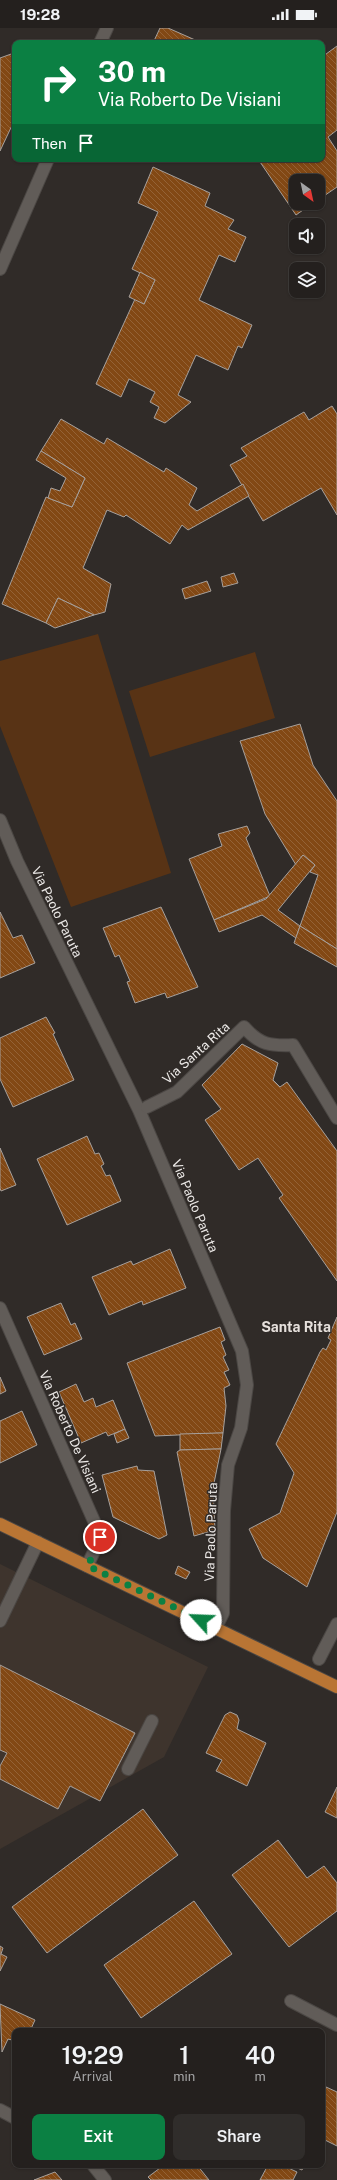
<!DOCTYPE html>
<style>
:root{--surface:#24201e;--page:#302d2b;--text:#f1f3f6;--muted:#a3a3a4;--line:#413e3c;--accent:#0b8043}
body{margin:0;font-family:"Public Sans",sans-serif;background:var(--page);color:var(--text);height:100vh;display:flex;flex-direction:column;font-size:15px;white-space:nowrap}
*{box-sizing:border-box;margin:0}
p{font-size:13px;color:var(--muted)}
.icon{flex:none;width:22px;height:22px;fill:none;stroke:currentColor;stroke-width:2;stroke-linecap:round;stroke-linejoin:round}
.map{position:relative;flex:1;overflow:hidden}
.details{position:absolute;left:12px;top:2000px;width:313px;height:140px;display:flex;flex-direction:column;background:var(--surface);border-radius:8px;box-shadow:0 1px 3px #0004,0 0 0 1px var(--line)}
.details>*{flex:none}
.hud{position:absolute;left:12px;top:12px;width:313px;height:122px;border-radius:8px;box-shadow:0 1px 3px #0004,0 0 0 1px var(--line);background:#0b8043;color:#fff;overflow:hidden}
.needle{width:26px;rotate:147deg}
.tools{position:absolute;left:289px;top:146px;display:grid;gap:8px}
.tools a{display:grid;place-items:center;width:36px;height:36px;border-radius:8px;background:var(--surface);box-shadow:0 1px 3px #0004,0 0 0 1px var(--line);font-size:20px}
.pin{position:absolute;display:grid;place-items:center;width:34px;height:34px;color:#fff;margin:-17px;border:2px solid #fff;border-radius:50%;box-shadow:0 1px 4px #0007}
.me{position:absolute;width:44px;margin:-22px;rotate:295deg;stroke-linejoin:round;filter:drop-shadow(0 0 3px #0008)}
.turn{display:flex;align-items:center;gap:14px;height:84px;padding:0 20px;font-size:18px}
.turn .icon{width:52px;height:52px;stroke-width:2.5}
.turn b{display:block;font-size:28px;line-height:34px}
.then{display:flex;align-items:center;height:38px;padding:0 20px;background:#0003;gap:8px;font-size:15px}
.eta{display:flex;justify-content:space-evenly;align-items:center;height:68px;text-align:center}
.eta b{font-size:24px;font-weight:600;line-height:28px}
.button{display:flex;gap:8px;margin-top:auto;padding:8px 20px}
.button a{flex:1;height:46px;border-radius:8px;background:var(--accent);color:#fff;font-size:16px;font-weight:600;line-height:46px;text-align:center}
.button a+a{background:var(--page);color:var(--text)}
.status{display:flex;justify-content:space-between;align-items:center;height:28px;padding:0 20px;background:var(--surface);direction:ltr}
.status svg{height:11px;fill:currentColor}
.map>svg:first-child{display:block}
</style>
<div class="status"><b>19:28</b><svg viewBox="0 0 49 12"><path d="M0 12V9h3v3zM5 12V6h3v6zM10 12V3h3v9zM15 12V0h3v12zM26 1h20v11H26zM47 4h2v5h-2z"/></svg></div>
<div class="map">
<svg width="337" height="2152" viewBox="0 0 337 2152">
<defs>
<pattern id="building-back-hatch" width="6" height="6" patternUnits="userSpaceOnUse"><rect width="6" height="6" fill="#824814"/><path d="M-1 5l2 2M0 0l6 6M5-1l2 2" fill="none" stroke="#946236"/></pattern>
</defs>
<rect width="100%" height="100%" fill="#302b28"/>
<!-- built -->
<path fill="#3e342d" d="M0,1536L208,1639L164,1729L0,1821Z"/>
<!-- green -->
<g fill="#583315">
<path d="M98,606L171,845L71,879L0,698V633Z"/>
<path d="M255,624L275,690L150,729L129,663Z"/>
</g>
<!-- building -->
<g fill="url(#building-back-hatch)" stroke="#a6a09c">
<path d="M160,0H168L202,15H153Z"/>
<path d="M337,18V102L328,109L337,123V159L318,172V153H296V175H313L296,187L258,131H322V29Z"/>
<path d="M14,25L15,91L0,123V30Z"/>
<path d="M153,139L210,165L205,178L234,192L228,201L246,209L235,234L219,227L199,272L252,297L242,320L238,318L228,342L196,327L178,367L191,374L165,395L154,390L159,379L150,374L155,364L129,351L121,369L96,356L135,271L144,276L155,252L132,241L158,184L138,175Z"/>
<path d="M140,244L155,252L144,276L129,269Z"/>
<path d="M332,378L337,386V487L321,460L263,493L230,437L247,428L241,420L304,384L309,392Z"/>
<path d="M61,391L104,416L107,410L164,444L166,440L197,460L189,477L197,483L243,456L249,468L188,502L182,497L170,516L126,487L124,489L107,482L83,540L111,556L105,584L94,587L58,570L46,595L2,576L46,469L72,479L85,450L41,423Z"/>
<path d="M41,423L85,450L72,479L48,470L51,460L60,463L66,450L36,432Z"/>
<path d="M234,545L238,555L223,559L221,549Z"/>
<path d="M207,553L211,563L185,571L182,561Z"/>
<path d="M58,570L94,587L55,600L46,595Z"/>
<path d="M300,696L313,737L337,773V921L300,898L318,847L310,844L315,837L303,827L296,837L265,786L240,713Z"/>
<path d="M247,798L250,805L246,810L270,868L214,892L189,831L222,818L218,806Z"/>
<path d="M303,827L315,837L278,882L300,898L296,910L262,887L219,904L214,892L266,871Z"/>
<path d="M161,879L198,959L167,970L165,965L135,975L127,954L130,953L119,927L115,929L103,900Z"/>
<path d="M0,884L13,910L22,907L35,935L0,950Z"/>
<path d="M300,898L337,921V939L294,915Z"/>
<path d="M46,989L55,1005L53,1006L74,1052L13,1079L0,1051V1010Z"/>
<path d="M242,1016L278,1035L273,1052L280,1059L287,1054L337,1123V1253L279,1170L283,1167L258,1130L239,1142L205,1092L221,1081L202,1057Z"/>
<path d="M87,1108L95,1126L99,1125L104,1136L101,1138L106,1148L110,1147L121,1173L67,1197L37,1131Z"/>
<path d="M0,1120L16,1157L1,1163L0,1160Z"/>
<path d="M170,1221L186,1260L143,1277L142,1273L109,1287L92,1249L131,1233L133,1237Z"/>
<path d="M61,1275L71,1297L75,1295L82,1311L44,1327L27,1289Z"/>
<path d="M337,1289V1484L307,1559L263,1530L249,1501L280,1485L294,1445L276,1416L320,1324L323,1320L326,1322L331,1312L328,1310Z"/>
<path d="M220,1299L225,1312L221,1314L226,1327L223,1329L229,1342L224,1344L230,1357L224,1360L226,1378L223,1405L155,1408L127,1335Z"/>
<path d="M0,1349L6,1363L0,1366Z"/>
<path d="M76,1356L84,1374L93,1370L96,1379L113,1372L125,1401L108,1408L106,1404L81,1415L59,1364Z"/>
<path d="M22,1383L37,1417L0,1435V1393Z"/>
<path d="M125,1401L129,1410L117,1415L114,1406Z"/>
<path d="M218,1405H223L221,1421L180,1422V1406Z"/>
<path d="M216,1421H221L213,1460L215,1502L194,1508L177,1424L180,1422Z"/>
<path d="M137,1438L138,1442L154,1443L167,1507L159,1511L113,1489L102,1447Z"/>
<path d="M178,1538L190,1544L186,1551L175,1546Z"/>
<path d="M0,1637L135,1705L100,1773L70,1758L58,1781L0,1751V1738L7,1725L0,1722Z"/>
<path d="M230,1684L237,1687L239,1692L237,1701L266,1715L247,1758L216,1743L222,1732L206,1725L225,1687Z"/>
<path d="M337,1759V1790L325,1784Z"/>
<path d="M143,1781L178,1827L47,1925L12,1879Z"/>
<path d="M278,1812L307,1850L324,1838L337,1855V1883L289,1919L232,1847Z"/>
<path d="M194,1873L232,1926L141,1990L104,1937Z"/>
<path d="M0,1918L3,1920L1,1926L7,1929L0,1943Z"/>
<path d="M0,1976L35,1992L30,2003H15L12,2012L8,2011L2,2024Z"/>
<path d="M326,2059L337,2064V2118L325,2112L322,2119V2067Z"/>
<path d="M164,2137H197L209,2152H151L148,2149Z"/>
<path d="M268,2137H282L297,2144L293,2152H260Z"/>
<path d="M290,2137H305L302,2142Z"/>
<path d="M55,2144L62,2152H34Z"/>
</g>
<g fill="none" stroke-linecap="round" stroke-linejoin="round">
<!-- minor casing -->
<g stroke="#4b4744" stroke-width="14">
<g id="minor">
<path d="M100,15L107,0"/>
<path d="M0,241L48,131"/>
<path d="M0,792L17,833L139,1082L242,1323L247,1357L241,1400L228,1437L224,1483L223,1585L216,1599"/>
<path d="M147,1079L177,1064L244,999C260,1017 270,1018 293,1017L337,1090"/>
<path d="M0,1280L101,1509L87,1538"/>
<path d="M0,1593L38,1514"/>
<path d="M319,1631L337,1596"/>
<path d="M128,1741L152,1693"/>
<path d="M291,1973L337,1997"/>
<path d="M0,2082L15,2090"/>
<path d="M93,2137L105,2152"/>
</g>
</g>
<!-- major casing -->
<g stroke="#4b4744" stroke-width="14">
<path id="major" d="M0,1496L337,1659"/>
</g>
<!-- minor -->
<use href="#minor" stroke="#615c58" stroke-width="12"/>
<!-- major -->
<use href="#major" stroke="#b97534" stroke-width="12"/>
</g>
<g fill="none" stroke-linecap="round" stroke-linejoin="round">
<!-- route -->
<path stroke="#0b8043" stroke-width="7" stroke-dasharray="0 12.6" d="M100,1509L88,1538L201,1592"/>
</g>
<g text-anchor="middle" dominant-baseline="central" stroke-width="3" stroke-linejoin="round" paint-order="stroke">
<!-- street labels -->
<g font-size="13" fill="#ece9e7" stroke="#302b28">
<text transform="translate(57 884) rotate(64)">Via Paolo Paruta</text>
<text transform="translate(196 1025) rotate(-42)">Via Santa Rita</text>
<text transform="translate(195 1178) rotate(67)">Via Paolo Paruta</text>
<text transform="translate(70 1404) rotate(66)">Via Roberto De Visiani</text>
<text transform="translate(211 1504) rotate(-88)">Via Paolo Paruta</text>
</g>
<!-- neighbourhood labels -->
<g font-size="14" font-weight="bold" fill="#e6e0dc" stroke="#302b28">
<text x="296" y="1299">Santa Rita</text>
</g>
</g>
</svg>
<div class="tools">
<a><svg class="needle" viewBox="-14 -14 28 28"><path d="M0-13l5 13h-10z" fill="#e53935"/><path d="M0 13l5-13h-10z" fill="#a3a3a4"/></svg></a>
<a><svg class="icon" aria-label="sound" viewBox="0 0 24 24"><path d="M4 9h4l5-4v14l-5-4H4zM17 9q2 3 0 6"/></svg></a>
<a><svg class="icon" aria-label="layers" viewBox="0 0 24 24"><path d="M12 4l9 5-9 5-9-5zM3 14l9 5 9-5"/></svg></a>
</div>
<div class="pin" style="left:100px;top:1509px;background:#d93025"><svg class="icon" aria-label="arrive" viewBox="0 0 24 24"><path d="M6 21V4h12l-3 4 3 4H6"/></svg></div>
<svg class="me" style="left:201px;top:1592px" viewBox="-20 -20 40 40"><circle r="19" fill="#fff"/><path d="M0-13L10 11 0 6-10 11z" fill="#0b8043"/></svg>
<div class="hud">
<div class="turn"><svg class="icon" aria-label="right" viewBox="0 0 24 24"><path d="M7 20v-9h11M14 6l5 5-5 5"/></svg><div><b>30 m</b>Via Roberto De Visiani</div></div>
<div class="then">Then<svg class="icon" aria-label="arrive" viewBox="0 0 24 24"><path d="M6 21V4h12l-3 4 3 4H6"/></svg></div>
</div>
<section class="details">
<div class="eta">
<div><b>19:29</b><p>Arrival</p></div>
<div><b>1</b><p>min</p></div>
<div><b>40</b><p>m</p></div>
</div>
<div class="button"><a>Exit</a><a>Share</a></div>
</section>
</div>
